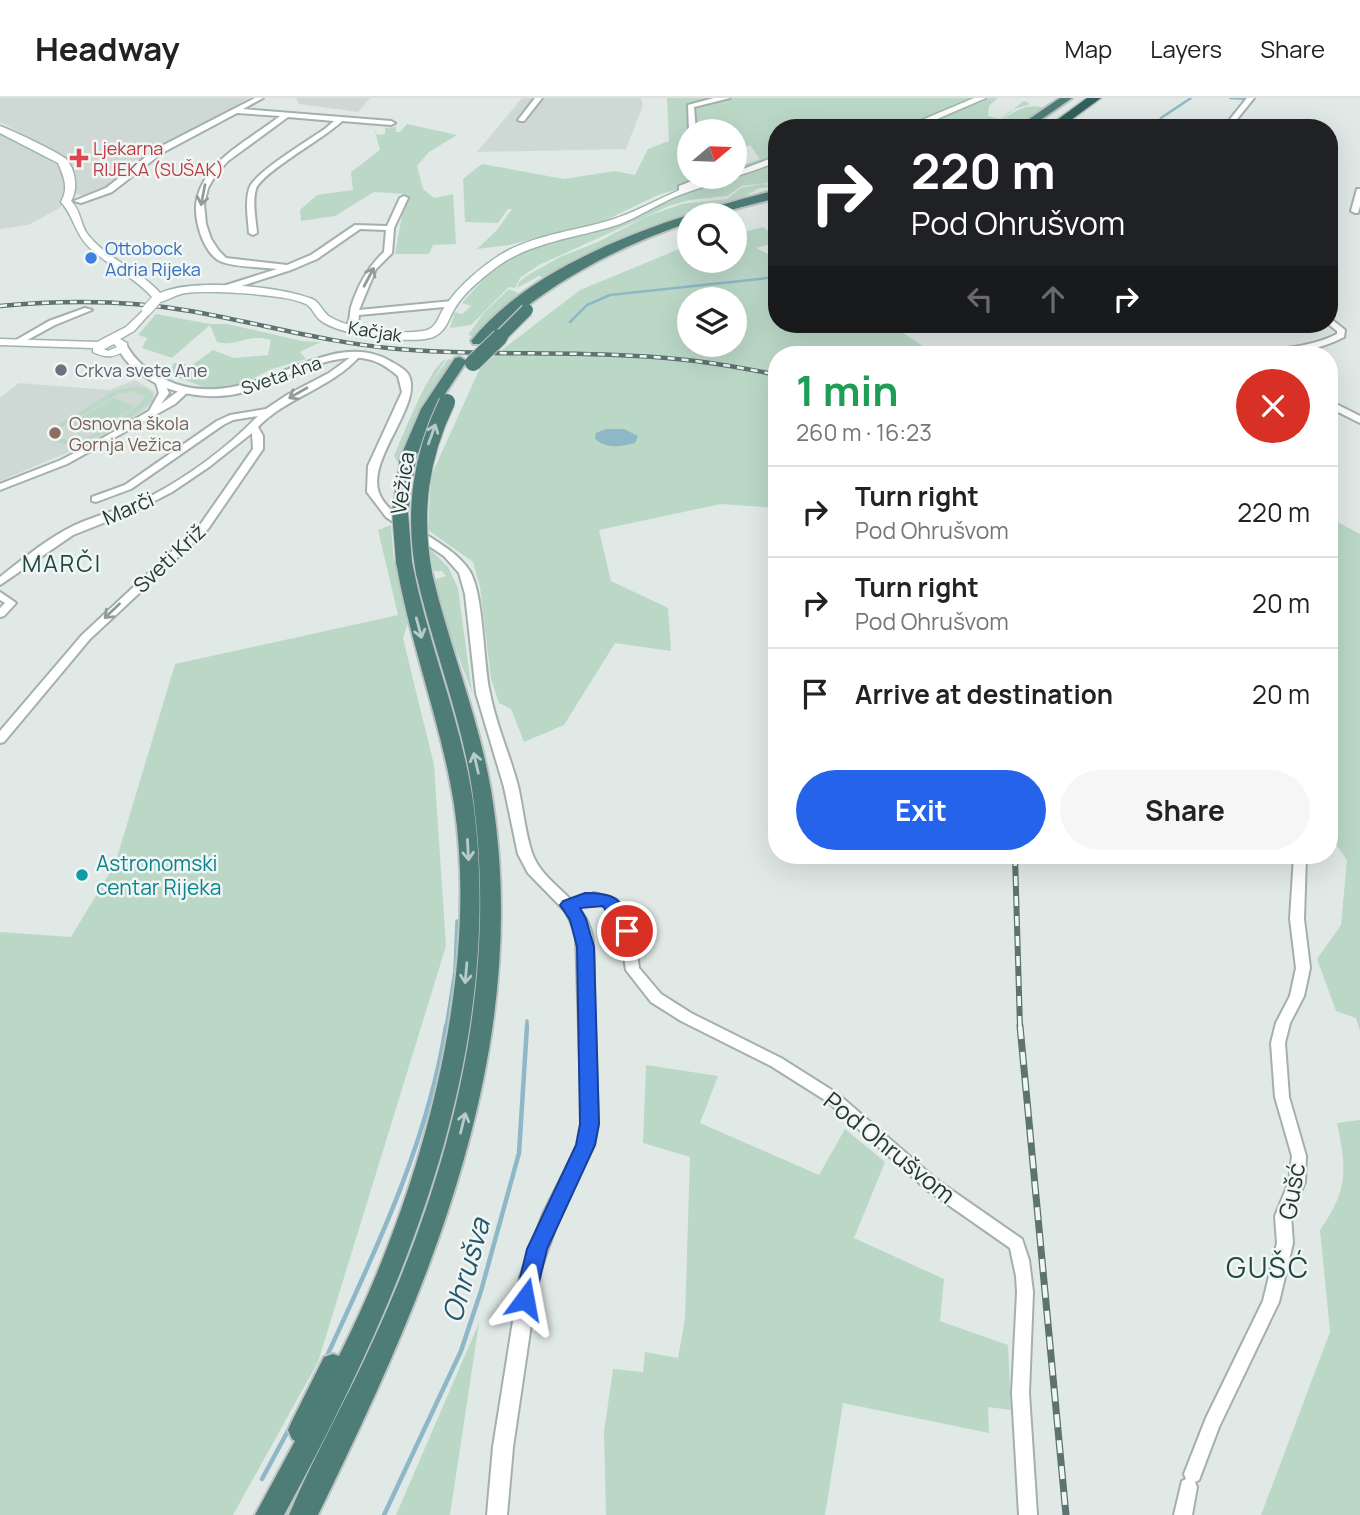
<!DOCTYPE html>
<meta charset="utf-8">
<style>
:root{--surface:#fff;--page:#f6f6f6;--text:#222;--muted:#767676;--line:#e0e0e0;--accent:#2563eb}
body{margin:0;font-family:Manrope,sans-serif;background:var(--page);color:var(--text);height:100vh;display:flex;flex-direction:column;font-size:26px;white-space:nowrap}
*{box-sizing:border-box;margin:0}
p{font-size:23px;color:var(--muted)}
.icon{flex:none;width:38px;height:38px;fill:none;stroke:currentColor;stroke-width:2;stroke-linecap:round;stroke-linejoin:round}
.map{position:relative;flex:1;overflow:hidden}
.sheet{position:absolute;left:768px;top:248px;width:570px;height:518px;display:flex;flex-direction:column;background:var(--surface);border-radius:28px;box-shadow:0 7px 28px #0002}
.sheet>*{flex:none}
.banner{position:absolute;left:768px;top:21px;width:570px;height:214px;border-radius:28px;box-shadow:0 7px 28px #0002;background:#202124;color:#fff;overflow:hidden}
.needle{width:46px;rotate:71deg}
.tools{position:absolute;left:677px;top:21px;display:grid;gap:14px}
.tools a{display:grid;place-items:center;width:70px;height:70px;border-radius:50%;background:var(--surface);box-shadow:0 7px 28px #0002;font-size:35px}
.pin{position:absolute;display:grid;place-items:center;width:60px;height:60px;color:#fff;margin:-30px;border:4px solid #fff;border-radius:50%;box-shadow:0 2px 7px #0007}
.me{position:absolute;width:77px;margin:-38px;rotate:13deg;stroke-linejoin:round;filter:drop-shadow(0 0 5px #0008)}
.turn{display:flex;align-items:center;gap:24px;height:147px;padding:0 28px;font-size:32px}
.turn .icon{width:91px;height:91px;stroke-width:2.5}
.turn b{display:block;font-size:49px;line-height:60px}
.lanes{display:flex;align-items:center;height:66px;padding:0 28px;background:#0003;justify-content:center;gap:35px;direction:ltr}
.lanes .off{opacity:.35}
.round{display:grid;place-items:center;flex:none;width:74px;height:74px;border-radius:37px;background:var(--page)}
.headline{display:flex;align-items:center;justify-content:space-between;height:119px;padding:0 28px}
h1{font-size:42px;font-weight:700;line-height:52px;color:#1e9e55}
.action{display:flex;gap:14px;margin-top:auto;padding:14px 28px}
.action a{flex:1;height:80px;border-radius:42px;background:var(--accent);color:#fff;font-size:28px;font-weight:700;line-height:80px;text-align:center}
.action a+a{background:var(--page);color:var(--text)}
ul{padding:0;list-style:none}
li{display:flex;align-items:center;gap:21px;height:91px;padding:0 28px;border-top:2px solid var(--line)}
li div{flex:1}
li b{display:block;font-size:26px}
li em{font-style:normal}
header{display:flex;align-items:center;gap:42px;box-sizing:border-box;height:98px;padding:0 35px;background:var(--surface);border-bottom:2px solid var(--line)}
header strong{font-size:33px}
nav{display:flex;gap:38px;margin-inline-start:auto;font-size:24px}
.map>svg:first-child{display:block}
</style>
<header>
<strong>Headway</strong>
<nav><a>Map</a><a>Layers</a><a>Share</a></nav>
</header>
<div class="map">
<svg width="1360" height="1417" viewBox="0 0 1360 1417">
<rect width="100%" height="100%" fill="#e0e9e6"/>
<!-- built -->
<g fill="#ced9d5">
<path d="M0,0H248L108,88L82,98L76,95L72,69L62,56L0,24Z"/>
<path d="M296,0H370L358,14L299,6Z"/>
<path d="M522,0H641L643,7L626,51L477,54Z"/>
<path d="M0,34L52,60L65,71L68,98L60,110L28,127L0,131Z"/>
<path d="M135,282L155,294L153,304L144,313L102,340L0,383V300L19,285L109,292Z"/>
</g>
<!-- green -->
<g fill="#bbd8c7" fill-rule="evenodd">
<path d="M667,0H974L932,18L894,30H777V57L735,74V70L760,61L750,47L735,52V33H690V79H719L658,97L606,122L509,147L477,151L497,132L512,111H508L498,125L465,124L463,81L482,66L564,81L615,73L635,77L648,51L669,43Z"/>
<path d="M989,0H998L989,8L988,18L1000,21L1024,3L1030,6L1014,11L1001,22C1016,13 1026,5 1044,10L1013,30H987L988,26L1000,22L992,21L977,30H916Z"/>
<path d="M407,26L457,37L429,54L417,68L423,91L434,100L453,96L456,146L433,147L429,156H395L406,96L374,94L335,118L301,123L300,112L317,97L353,92L351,74L380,52L374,29L377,37L385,36V30L396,29V34H400Z"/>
<path d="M777,65V84L742,88L727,98L689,102L669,108L539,167L520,180L515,190L509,189L471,227L450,230L455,214L462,216L471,208L462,205L483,182L481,181L509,160L525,153L622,125L664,102L731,82Z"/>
<path d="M762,86L777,88L759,90L746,98C677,116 612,146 548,181L539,178L517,190L519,184L528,177L560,159L598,144L645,119L682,106L727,101L741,90Z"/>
<path d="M763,129L777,140V144L756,150L777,161V226H889L937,257H777V410L721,406L599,432L611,483L668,510L671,553L615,545L564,627L524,644L511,611L499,605L491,581L480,489L473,464L428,432L431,378L481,268L580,192L689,147L690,163H735V136ZM690,201H735V247H690Z"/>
<path d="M509,191L523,197L473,241H469L472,238L468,237L483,216Z"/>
<path d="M156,216L210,226H227L302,243L321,244L300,254L306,261L272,271L246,284L209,291L168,276L174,265L192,267L213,252L234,260L268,257L271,242C245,235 238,250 217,244L210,227L172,260L142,250L147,240L138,237Z"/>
<path d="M446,261L431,285L448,261L454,262L422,309L398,365L394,358C403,338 430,267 446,261Z"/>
<path d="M133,289L145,290L153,297L152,303C131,321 79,358 52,342L51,335L56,328L114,293ZM133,293L145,298L140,306C120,319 83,353 59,339L58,334L63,328L118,296Z"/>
<path d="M114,300L135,308L92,335L70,326Z"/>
<path d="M1330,420L1360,436V933L1356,920L1336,913L1317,861L1341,827L1347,762L1330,738Z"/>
<path d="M391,427L394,465H398L409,522L403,540L434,667L446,848L318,1264L233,1417H0V834L71,839L115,766L175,566L398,517L378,432Z"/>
<path d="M429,450L448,469L458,490L472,595L457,554L453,552L433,482L446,478L442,473H433Z"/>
<path d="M449,600H451C466,648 479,700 481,750C488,894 460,1041 405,1174C371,1257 330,1338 288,1417H282C386,1224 486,1014 479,788C477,724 462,662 449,600Z"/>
<path d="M646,967L718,978L700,1025L819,1077L845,1031L885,1064L854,1140L944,1181L940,1223L1008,1247L1011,1312L988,1309L989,1335L843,1305L825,1417H606L604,1334L613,1271L643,1274L645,1254L678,1260L685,1221L690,1059L643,1045Z"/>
<path d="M1360,1022V1417H1261L1330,1234L1320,1132C1348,1092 1347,1072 1337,1025Z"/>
<path d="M479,1225L450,1417H396Z"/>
</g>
<!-- water -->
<path fill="#8eb8c8" d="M606,331H624L638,338L635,345C620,349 607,351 595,341L596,335Z"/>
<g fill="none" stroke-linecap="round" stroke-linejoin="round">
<!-- stream-far2 -->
<g stroke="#8eb8c8" stroke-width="2.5">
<path d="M1230,0L1248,1"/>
<path d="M1156,30L1161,20L1191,0"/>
<path d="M703,111L777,92"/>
<path d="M570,224L587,207L610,197L777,179"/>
</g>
<!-- stream-far1 -->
<g stroke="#8eb8c8" stroke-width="3.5">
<path d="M446,930L455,873L457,823"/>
<path d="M527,930V923"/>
</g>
<!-- stream -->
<g stroke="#8eb8c8" stroke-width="4.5">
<path d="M326,1260C375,1154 428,1044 446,928"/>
<path d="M262,1381L290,1329"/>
<path d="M384,1417L461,1253L481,1193L519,1055L527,928"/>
</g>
<!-- minor casing -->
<g stroke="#a4b0ad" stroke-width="4">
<g id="minor">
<path d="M255,0H263L243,11L391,23L395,25L391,27L342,23C325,40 262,74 256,91C252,104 256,122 257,135L253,137L249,135C248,121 245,105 249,91C253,75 311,41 326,30L334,23L288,19L228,63L216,76L208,90L204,106L206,126L211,141L219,153L226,160L287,167L311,157L355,127L387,128L400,100L404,98L408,100L394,130L392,155L376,171L359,212L452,203L455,204V208L359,217L358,225L352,232H346L345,230C351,223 349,217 351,209C358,187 368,169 384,154L386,132L360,131L317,161L291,172L226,193H220V189L277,171C263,169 235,169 222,164C204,157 195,125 196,107C197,95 204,82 211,72C230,50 257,36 280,18L237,15L162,55L112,94L81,105L74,103L106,90L156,51Z"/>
<path d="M535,0H542L524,23H520L518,22Z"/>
<path d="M714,0H730L694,9L696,33L689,35L688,7Z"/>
<path d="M1247,0H1254L1230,30H1223Z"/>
<path d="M702,79H712L686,91V94L679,92V88Z"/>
<path d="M1357,91H1360V108L1358,115H1355L1351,113Z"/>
<path d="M85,210L92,212L55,227L18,247L11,245L49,223Z"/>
<path d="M1330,220L1345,232L1344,239C1315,254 1283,258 1251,257L1255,254C1284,250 1311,249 1337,236V233L1328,226H1330Z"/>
<path d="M355,256L359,259C331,290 287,299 258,329L263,338V351L208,431L90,541L4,644L0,645V633L82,537L200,427L253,351L252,335L209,369L172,394L141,410L73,437L0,487V479C24,460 48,440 75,427C100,416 127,410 151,398C189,378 228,349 258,318L233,322L223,327L131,391L96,404L92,403V399L125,387L217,323L230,317L266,311L287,297L329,275Z"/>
<path d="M159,279L163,282L169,295L161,306L181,291L184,290L189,293L175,306L67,366L0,392V386L61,362L101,341L149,313L159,295L155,282Z"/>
<path d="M1330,303L1360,318V325L1330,310Z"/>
<path d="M0,494L16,505L4,518L0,519V510L5,505L0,502Z"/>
<path d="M1294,758H1306L1304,821L1310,870L1304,898L1290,925L1285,945L1289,999L1306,1058L1305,1084L1291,1118L1293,1145L1279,1204L1219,1329L1199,1382L1195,1384L1197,1389L1192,1417H1174L1182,1383L1186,1381L1184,1376L1206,1320L1263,1203L1277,1145L1275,1118L1289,1084L1292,1058L1275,999L1271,945L1276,925L1290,898L1296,870L1290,821Z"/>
<path d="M594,795L617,802L634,833L639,870L661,896L691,915L781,960L838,996L937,1082L1022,1141L1029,1162L1033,1194L1029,1295L1037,1417H1019L1012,1295L1017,1194L1016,1178L1010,1150L927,1092L828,1004L771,968L681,923L651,904L626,872L620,833L607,809L594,805L569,812L564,810L562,807L564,804Z"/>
</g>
</g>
<!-- tertiary casing -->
<g stroke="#a4b0ad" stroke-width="4">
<path id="tertiary" d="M123,247L127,248C136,264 148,273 164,281C247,322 325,224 390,263C395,266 405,271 408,276C425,305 366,360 379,395C391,426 449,441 469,472C484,494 483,566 490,595C496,627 510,657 518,688C523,710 525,734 532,755C543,787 585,801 592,837C595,855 593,876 594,895C595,938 597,982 598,1026L594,1047L560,1117L538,1179L513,1349L507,1417H487L493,1349L520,1179L543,1116L578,1047L582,1026L576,836L566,814L528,775L518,756L504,689L476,595L465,496L459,475L444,458L386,419L367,394L368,368L402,294L398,278C393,274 387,269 381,266C339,244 278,287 236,296C210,301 181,297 157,286C141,277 126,267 118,250Z"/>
</g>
<!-- secondary casing -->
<g stroke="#a1b4af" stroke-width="3">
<g id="secondary">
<path d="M974,0H986L916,30H903Z"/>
<path d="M0,28C11,32 58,54 66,61C76,72 78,92 71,103C81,112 80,127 88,137C107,161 140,172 160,195C193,180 279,188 312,201C320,204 323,215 330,219C352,232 399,237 423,233C438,231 438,217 446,207C459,188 481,169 500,157C532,137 576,133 611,122C653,109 689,79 735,79V74L777,58V64C744,77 711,85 677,98C658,106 640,118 620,126C584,138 543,142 509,161C493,170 464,194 455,210C448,221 447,233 433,239C411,247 338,237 320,222C315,218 312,209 306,206C288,196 208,192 186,195C174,196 162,207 151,205L150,203L153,200C135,179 110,169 91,151C74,135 74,118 61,104C69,90 64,79 58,65L0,35Z"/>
<path d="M147,209L151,210V214L134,233L120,241L127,245V252C113,259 108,261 93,254V250L0,247V241L97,244L126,229ZM114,246L117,249L108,253L104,251Z"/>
</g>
</g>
<!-- trunk casing -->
<g stroke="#bdc3c2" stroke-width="4">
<g id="trunk">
<path d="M1060,0H1072L1029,30H1016Z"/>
<path d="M777,92V100L711,117H690V124C611,151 543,188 483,246H473L471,243C538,159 678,117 777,92Z"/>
<path d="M460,259L467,263L435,311L416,360L413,363H403L400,360L421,311L455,260Z"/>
<path d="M404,459L412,464C428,547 463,626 474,710C505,963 402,1200 284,1417H255L295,1343L292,1341L288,1332L292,1323L324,1259L333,1256L339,1258C419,1100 481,884 454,706C441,624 410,546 396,464Z"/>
<path d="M424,470L432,475C450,552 482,627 493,705C531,958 427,1195 318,1417H289C313,1359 346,1303 372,1245C450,1077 498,892 474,706C465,627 433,552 416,475Z"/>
</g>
</g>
<!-- motorway casing -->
<g stroke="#bdc3c2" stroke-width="3">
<path id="motorway" d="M1087,0H1101L1060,30H1046Z"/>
</g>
<!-- minor -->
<use href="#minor" fill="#fff" fill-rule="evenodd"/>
<!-- tertiary -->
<use href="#tertiary" fill="#fff" fill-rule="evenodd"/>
<!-- secondary -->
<use href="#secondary" fill="#fff" fill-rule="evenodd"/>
<!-- trunk -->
<use href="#trunk" fill="#4e7d78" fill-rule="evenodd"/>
<!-- motorway -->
<use href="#motorway" fill="#32605d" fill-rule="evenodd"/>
<!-- rail-far2 casing -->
<g stroke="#5d7370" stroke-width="4.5">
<path id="rail-far2" d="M0,208C64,202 127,202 190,213C259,225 327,245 398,251C477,258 556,253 636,258C684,260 730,267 777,277"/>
</g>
<!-- rail-far1 casing -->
<g stroke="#5d7370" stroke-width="6">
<path id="rail-far1" d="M1015,758L1020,930"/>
</g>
<!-- rail casing -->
<g stroke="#5d7370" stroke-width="7">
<path id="rail" d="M1020,928L1066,1417"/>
</g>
<!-- rail-far2 -->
<use href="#rail-far2" stroke="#f0f6f4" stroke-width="2.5" stroke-dasharray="7" stroke-linecap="butt"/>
<!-- rail-far1 -->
<use href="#rail-far1" stroke="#f0f6f4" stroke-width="3.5" stroke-dasharray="10" stroke-linecap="butt"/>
<!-- rail -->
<use href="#rail" stroke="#f0f6f4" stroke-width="4.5" stroke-dasharray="13" stroke-linecap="butt"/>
<!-- secondary-bridge casing -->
<g stroke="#a1b4af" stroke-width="12" stroke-linecap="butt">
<path id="secondary-bridge" d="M147,212L155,203"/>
</g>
<!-- trunk-bridge-far1 casing -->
<g stroke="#bdc3c2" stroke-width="15" stroke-linecap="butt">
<path id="trunk-bridge-far1" d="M498,241L527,212"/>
</g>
<!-- trunk-bridge casing -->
<g stroke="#bdc3c2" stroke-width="18" stroke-linecap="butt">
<g id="trunk-bridge">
<path d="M473,265L500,239"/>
<path d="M404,464L400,414L408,360"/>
<path d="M424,475C413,414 420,360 447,304"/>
</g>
</g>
<!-- secondary-bridge -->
<use href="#secondary-bridge" stroke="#fff" stroke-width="10"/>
<!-- trunk-bridge-far1 -->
<use href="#trunk-bridge-far1" stroke="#4e7d78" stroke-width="12"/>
<!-- trunk-bridge -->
<use href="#trunk-bridge" stroke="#4e7d78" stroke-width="16"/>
</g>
<!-- one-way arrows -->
<defs><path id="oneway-shaft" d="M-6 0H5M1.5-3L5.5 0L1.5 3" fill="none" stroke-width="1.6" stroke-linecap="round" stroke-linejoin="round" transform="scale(1.75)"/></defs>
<g stroke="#919b9a">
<use href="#oneway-shaft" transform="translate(203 97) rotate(101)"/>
<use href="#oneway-shaft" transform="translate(369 179) rotate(-62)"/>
<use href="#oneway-shaft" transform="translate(298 295) rotate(150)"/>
<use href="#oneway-shaft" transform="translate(112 513) rotate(136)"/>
</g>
<g stroke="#b7ccc9">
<use href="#oneway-shaft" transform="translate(432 336) rotate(-70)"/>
<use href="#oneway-shaft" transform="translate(419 530) rotate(75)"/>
<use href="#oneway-shaft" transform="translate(476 665) rotate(-103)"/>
<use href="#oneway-shaft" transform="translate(468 752) rotate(87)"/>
<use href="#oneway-shaft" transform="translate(466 875) rotate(95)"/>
<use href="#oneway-shaft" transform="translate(463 1025) rotate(-76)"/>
</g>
<!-- route -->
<path fill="#2563eb" stroke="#184099" stroke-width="2" d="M585,795C621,795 620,803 636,833L633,838H621L603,808L580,810L586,821L594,849L599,1026L595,1047L547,1151L535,1201L532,1207L525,1210L518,1207L515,1201L527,1151L576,1047L580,1026L577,849L570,822L560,807L563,803Z"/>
<!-- markers -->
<path fill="#e0444e" stroke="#f0f6f4" stroke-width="2.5" d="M75.5 49.5h7v7h7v7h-7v7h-7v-7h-7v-7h7z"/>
<circle fill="#3f7fe0" stroke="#f0f6f4" stroke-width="2.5" cx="91" cy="160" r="7"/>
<circle fill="#6b7280" stroke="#f0f6f4" stroke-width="2.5" cx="61" cy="272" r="7"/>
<circle fill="#8d6e63" stroke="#f0f6f4" stroke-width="2.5" cx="55" cy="335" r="7"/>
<circle fill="#0f9aa8" stroke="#f0f6f4" stroke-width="2.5" cx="82" cy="777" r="7"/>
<g text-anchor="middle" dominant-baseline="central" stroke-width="5" stroke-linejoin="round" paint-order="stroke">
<!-- far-health labels -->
<g font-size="18" fill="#be3a42" stroke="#f0f6f4" text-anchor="start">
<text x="93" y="50">Ljekarna<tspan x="93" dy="21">RIJEKA (SUŠAK)</tspan></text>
</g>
<!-- far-shop labels -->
<g font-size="18" fill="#366cbe" stroke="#f0f6f4" text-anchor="start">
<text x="105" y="150">Ottobock<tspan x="105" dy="21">Adria Rijeka</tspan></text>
</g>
<!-- far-street labels -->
<g font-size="18" fill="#233735" stroke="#f0f6f4">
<text transform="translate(375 233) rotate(9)">Kačjak</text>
<text transform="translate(281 277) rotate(-19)">Sveta Ana</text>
</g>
<!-- far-worship labels -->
<g font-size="18" fill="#5b616d" stroke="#f0f6f4" text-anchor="start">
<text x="75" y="272">Crkva svete Ane</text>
</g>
<!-- far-education labels -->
<g font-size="18" fill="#785e54" stroke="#f0f6f4" text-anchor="start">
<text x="69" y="325">Osnovna škola<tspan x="69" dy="21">Gornja Vežica</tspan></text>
</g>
<!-- street labels -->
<g font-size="21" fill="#233735" stroke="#f0f6f4">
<text transform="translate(402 385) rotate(-82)">Vežica</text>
<text transform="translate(128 410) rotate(-23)">Marči</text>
<text transform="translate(169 460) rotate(-43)">Sveti Križ</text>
</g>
<!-- culture labels -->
<g font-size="21" fill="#0d838f" stroke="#f0f6f4" text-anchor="start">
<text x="96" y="765">Astronomski<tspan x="96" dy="24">centar Rijeka</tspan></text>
</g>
<!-- neighbourhood labels -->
<g font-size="23" letter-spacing="2" fill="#214743" stroke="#f0f6f4">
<text x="62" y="465">MARČI</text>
</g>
<!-- near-street labels -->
<g font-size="24" fill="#233735" stroke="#f0f6f4">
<text transform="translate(890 1049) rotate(39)">Pod Ohrušvom</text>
<text transform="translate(1291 1093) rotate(-80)">Gušć</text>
</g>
<!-- near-neighbourhood labels -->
<g font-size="28" letter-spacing="2" fill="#214743" stroke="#f0f6f4">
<text x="1268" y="1169">GUŠĆ</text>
</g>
<!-- near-water labels -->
<g font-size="28" font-style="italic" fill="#24576c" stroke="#f0f6f4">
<text transform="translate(465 1172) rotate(-74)">Ohrušva</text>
</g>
</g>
</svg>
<div class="tools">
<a><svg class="needle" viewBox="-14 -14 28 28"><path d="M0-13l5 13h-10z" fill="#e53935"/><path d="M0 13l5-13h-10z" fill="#767676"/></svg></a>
<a><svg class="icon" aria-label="search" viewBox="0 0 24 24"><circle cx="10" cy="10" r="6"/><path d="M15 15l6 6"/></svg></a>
<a><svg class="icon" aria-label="layers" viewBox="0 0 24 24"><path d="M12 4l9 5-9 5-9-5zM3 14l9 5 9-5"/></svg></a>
</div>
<div class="pin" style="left:627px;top:833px;background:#d93025"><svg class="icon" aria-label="arrive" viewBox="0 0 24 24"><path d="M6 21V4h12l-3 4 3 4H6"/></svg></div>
<svg class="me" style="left:525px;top:1201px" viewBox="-20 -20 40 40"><path d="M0-17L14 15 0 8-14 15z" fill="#2563eb" stroke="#fff" stroke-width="4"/></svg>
<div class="banner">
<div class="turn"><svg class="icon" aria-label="right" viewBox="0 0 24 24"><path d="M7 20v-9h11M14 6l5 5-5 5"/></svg><div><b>220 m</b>Pod Ohrušvom</div></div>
<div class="lanes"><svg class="icon off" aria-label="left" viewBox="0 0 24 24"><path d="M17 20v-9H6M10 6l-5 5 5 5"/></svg><svg class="icon off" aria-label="ahead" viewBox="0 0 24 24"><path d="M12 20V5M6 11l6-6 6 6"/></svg><svg class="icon" aria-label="right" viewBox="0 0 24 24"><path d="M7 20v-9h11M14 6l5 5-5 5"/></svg></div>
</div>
<section class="sheet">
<div class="headline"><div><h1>1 min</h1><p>260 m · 16:23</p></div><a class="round" style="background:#d93025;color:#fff"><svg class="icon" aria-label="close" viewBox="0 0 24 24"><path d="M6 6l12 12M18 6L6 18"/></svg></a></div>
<ul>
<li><svg class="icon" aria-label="right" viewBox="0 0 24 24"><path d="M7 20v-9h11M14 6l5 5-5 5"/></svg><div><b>Turn right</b><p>Pod Ohrušvom</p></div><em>220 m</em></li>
<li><svg class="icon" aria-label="right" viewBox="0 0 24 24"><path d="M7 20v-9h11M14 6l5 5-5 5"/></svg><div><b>Turn right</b><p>Pod Ohrušvom</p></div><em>20 m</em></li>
<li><svg class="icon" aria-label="arrive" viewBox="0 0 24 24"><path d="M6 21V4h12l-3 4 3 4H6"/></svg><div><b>Arrive at destination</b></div><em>20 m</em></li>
</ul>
<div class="action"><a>Exit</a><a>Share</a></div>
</section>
</div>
